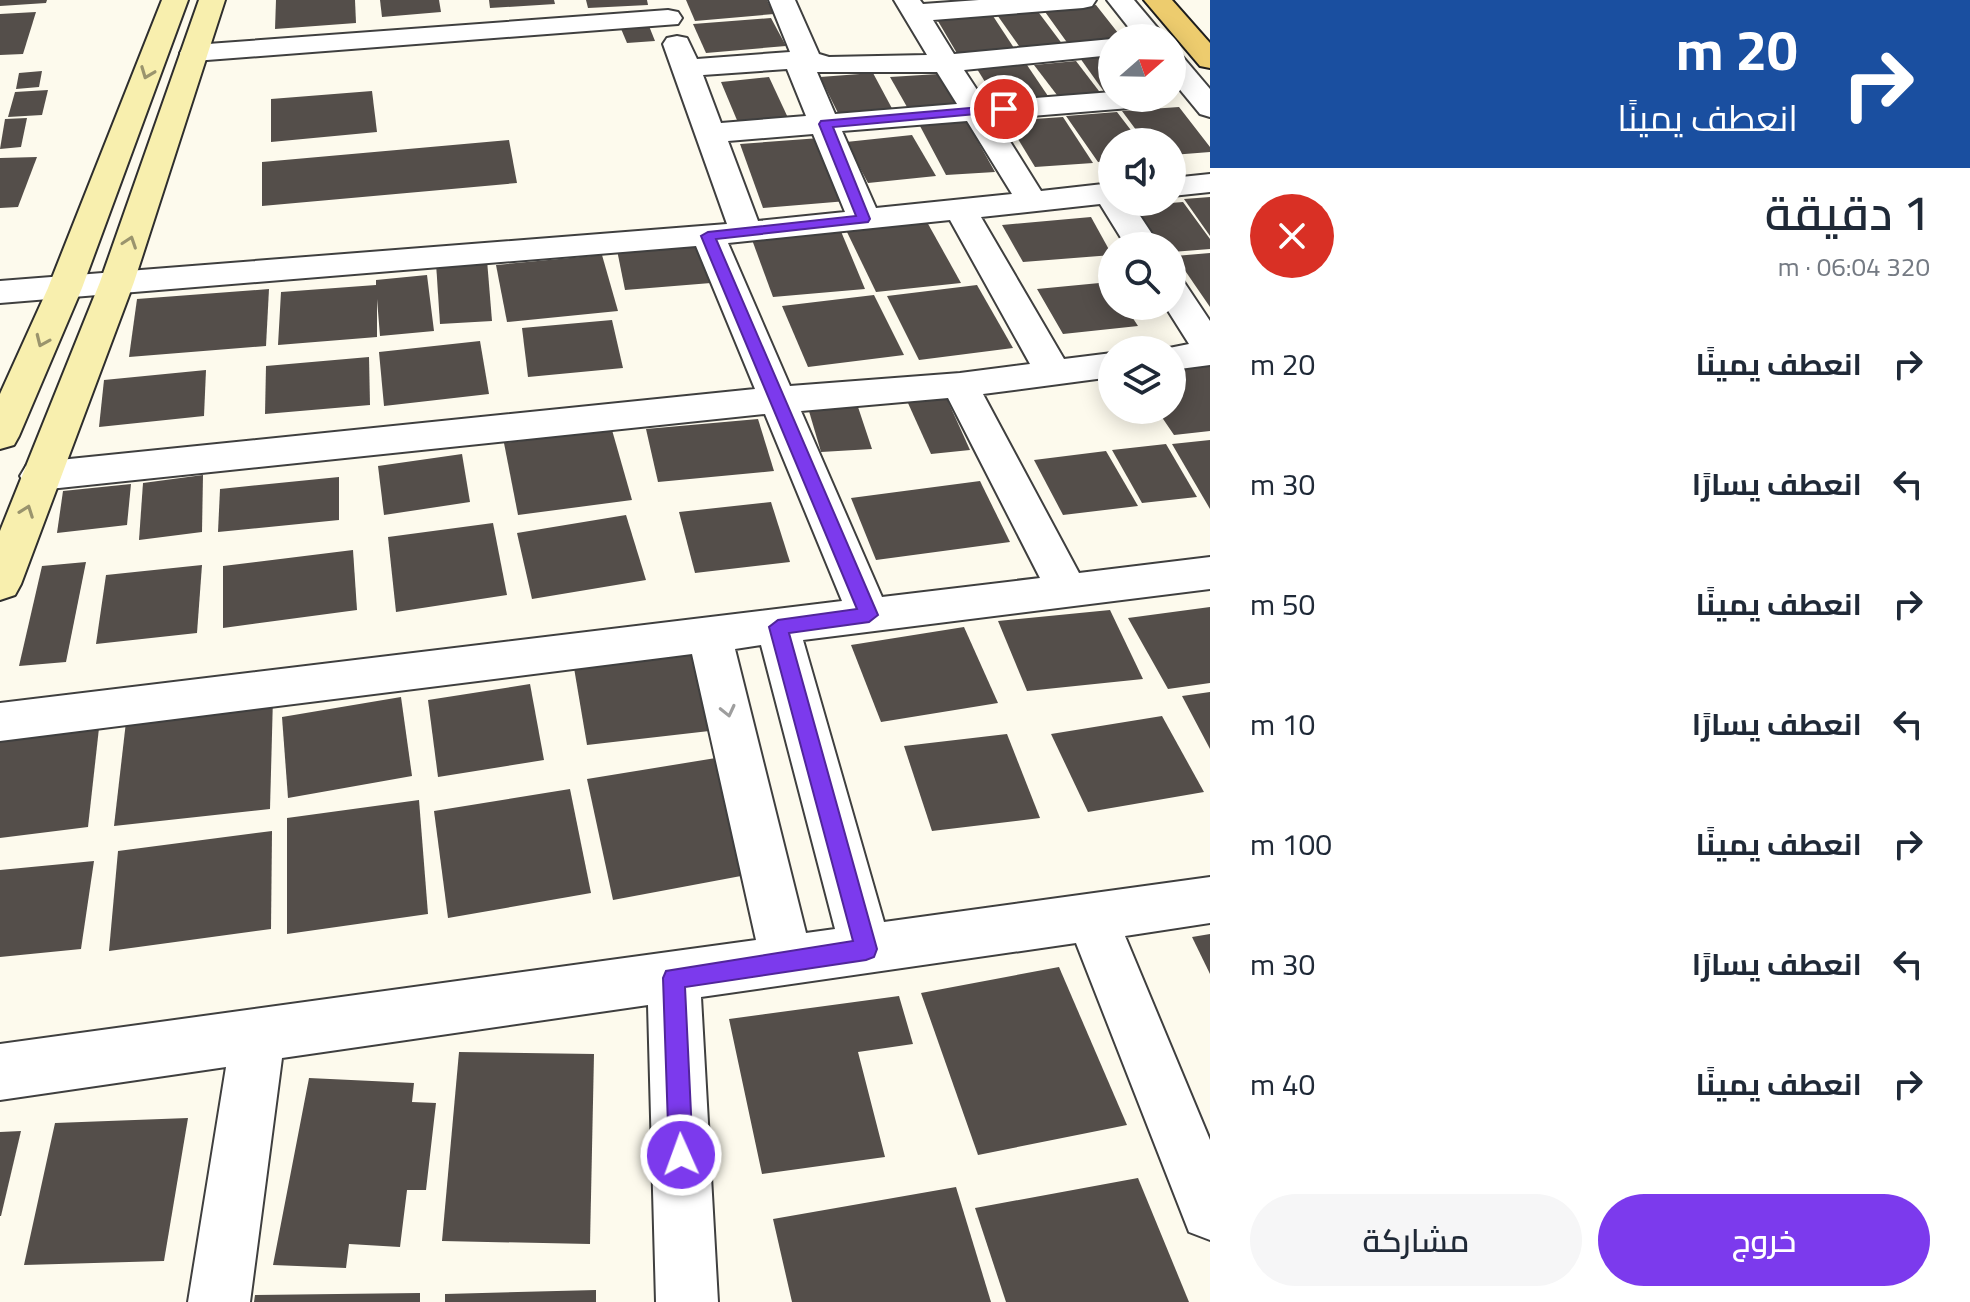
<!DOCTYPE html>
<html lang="ar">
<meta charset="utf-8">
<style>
:root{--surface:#fff;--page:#f6f6f7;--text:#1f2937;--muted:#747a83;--accent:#7c3aed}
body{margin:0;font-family:Georgia,Cairo,serif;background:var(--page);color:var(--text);direction:rtl;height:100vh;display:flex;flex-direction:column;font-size:30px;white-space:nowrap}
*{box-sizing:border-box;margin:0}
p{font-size:26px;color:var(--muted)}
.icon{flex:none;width:44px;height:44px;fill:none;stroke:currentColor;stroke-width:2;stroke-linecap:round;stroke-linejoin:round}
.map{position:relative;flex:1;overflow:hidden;direction:ltr}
.drawer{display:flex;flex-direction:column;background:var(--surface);width:760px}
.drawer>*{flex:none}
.guide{background:#1a4fa0;color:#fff;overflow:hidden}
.needle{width:52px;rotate:70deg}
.fabs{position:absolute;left:1098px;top:24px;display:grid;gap:16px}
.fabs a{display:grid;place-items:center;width:88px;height:88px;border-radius:50%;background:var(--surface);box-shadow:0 4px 20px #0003;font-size:40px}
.pin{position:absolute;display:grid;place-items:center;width:68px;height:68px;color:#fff;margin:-34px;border:4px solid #fff;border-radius:50%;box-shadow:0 2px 8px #0007}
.me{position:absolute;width:88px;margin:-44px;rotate:358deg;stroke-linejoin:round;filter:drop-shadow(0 0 6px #0008)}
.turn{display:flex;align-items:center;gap:28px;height:168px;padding:0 40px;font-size:36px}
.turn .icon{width:104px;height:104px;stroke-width:2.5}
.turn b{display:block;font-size:56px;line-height:68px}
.round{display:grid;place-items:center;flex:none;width:84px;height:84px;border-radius:42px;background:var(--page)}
.head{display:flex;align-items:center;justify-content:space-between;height:136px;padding:0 40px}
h1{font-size:48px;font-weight:600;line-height:60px}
.cta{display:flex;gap:16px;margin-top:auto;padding:16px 40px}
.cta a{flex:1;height:92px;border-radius:48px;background:var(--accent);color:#fff;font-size:32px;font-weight:600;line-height:92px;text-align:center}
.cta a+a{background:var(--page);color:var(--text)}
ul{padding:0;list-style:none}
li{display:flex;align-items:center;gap:24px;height:120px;padding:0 40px}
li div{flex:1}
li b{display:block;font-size:30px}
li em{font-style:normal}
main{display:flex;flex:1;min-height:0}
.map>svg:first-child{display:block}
</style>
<main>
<section class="drawer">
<div class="guide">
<div class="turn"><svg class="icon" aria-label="right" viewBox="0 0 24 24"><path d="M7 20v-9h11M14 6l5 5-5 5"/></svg><div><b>20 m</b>انعطف يمينًا</div></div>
</div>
<div class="head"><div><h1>1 دقيقة</h1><p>320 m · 06:04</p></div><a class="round" style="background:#d93025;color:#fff"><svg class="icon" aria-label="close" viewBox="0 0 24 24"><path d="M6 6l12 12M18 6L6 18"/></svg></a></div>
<ul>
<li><svg class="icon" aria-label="right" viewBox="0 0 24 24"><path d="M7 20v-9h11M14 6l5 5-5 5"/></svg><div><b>انعطف يمينًا</b></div><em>20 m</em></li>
<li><svg class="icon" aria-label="left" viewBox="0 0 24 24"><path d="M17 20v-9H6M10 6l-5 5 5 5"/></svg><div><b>انعطف يسارًا</b></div><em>30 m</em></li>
<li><svg class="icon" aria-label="right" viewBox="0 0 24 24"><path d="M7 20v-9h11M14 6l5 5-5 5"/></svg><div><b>انعطف يمينًا</b></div><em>50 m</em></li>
<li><svg class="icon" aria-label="left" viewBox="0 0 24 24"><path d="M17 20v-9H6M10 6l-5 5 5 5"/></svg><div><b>انعطف يسارًا</b></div><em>10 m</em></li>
<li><svg class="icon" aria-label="right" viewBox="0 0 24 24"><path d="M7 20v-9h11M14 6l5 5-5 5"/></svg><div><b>انعطف يمينًا</b></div><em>100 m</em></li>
<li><svg class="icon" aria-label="left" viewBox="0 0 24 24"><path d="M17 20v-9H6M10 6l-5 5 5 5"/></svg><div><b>انعطف يسارًا</b></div><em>30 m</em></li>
<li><svg class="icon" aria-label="right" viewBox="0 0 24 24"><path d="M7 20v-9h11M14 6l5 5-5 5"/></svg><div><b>انعطف يمينًا</b></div><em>40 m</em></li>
</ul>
<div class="cta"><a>خروج</a><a>مشاركة</a></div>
</section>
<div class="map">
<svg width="1210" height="1302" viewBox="0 0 1210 1302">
<rect width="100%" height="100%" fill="#fdfaed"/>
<!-- building -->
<g fill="#544e4a">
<path d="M0,0H47L46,3L0,6Z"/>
<path d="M276,0H355L356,23L275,29Z"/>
<path d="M380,0H439L441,12L382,17Z"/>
<path d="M489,0H554L555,4L490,8Z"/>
<path d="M586,0H647L648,5L588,8Z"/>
<path d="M686,0H767L774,14L695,21Z"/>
<path d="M1096,5L1122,38H1112V44L1071,48L1043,9Z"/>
<path d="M1036,9L1066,49L1024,53L995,12Z"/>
<path d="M36,12L23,54L0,55V14Z"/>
<path d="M991,13L1016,51L958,55L935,16Z"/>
<path d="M771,18L786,46L706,53L693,24Z"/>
<path d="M647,21L655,41L627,43L619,24Z"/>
<path d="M1112,56V95L1107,96L1080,58Z"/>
<path d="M1076,61L1102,95L1060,99L1034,65Z"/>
<path d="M1027,65L1052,102L1000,106L977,69Z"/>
<path d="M42,71L39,87L16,89L19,73Z"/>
<path d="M873,73L895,114L841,119L820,77Z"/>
<path d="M938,74L959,110L911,114L890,77Z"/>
<path d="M769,77L789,120L739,125L721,82Z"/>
<path d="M48,90L42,115L8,117L15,92Z"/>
<path d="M372,91L377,132L271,142V99Z"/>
<path d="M1179,107L1210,147V152L1172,155V142H1145L1122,111Z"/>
<path d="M1117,112L1140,142H1112V161L1098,162L1066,116Z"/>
<path d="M1063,117L1093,163L1035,167L1007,121Z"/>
<path d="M27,118L21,147L0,149L5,119Z"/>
<path d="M967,122L995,172L946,175L920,126Z"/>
<path d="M912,135L936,176L868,183L846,142Z"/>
<path d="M820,138L847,201L763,208L740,144Z"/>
<path d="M509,140L517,183L262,206V162Z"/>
<path d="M37,157L18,207L0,208V158Z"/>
<path d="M1210,197V236L1184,199Z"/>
<path d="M1183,202L1210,239V249L1172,252V246H1160L1133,206Z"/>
<path d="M1091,217L1112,255L1023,262L1002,225Z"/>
<path d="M927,222L961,283L876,292L846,230Z"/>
<path d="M840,229L865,289L773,297L751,237Z"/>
<path d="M700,244L711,283L625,290L617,250Z"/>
<path d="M1210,253V307L1175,256Z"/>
<path d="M602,255L618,311L507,322L496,265Z"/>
<path d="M487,260L492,321L440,324L436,263Z"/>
<path d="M427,275L434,331L380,336L377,299V337L278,345L281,292L376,285V280Z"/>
<path d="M1110,282L1112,306H1125L1138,326L1063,334L1037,289Z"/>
<path d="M977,285L1013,348L919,360L887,296Z"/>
<path d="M269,289L266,346L129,357L137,299Z"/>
<path d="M874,295L904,355L808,367L782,306Z"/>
<path d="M612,320L623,368L528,377L522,328Z"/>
<path d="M480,341L489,394L384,406L379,352Z"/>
<path d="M369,357L370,405L265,414L266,366Z"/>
<path d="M1210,361V431L1174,435L1157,410H1172V365Z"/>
<path d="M206,370L204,416L99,427L104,380Z"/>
<path d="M942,388L970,450L931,454L903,392Z"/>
<path d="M855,398L872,449L821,452L806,401Z"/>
<path d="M758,419L774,471L658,482L646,429Z"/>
<path d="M612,430L632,500L518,515L504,443Z"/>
<path d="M1210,440V509L1172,444Z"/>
<path d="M1166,444L1197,497L1142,503L1112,450Z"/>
<path d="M1106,451L1138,506L1063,515L1034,460Z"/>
<path d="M462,454L470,502L384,515L378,466Z"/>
<path d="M203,475L202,532L139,540L143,483Z"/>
<path d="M339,477V520L218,532L220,489Z"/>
<path d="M980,481L1010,542L876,560L851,498Z"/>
<path d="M131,484L127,525L57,533L63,491Z"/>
<path d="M771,502L790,562L695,573L679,512Z"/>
<path d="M626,515L646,580L532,599L517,533Z"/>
<path d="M493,523L507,595L396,612L388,537Z"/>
<path d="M353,550L357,610L223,628V566Z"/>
<path d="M86,562L66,662L19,666L42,566Z"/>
<path d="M202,565L197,633L96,644L106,575Z"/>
<path d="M1210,607V683L1168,689L1128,618Z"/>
<path d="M1110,610L1143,679L1027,691L998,621Z"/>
<path d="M964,627L998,703L881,722L851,645Z"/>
<path d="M698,641L718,730L587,745L572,656Z"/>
<path d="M530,684L544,760L438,777L428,700Z"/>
<path d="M1210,692V749L1182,696Z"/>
<path d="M273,697L270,809L114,826L127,713Z"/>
<path d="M401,697L412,776L288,798L282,717Z"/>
<path d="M1162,716L1204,792L1088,812L1051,734Z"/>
<path d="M99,728L88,827L0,838V740Z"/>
<path d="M1007,734L1040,818L932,831L904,746Z"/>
<path d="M722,757L757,873L613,900L587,779Z"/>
<path d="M570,789L591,893L448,918L434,811Z"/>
<path d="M419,800L428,914L287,934V818Z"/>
<path d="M272,831L271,929L109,951L118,851Z"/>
<path d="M94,861L81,949L0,957V870Z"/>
<path d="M1210,934V974L1192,937Z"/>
<path d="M1059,967L1127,1125L978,1155L921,993Z"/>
<path d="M899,996L913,1044L858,1052L885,1157L762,1174L729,1019Z"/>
<path d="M459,1052L594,1054L590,1244L442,1241Z"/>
<path d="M309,1078L414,1083L412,1102L436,1103L426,1190H407L400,1247L349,1244L346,1268L273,1265Z"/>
<path d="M188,1118L164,1261L24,1265L55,1123Z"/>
<path d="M21,1131L1,1216H0V1132Z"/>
<path d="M1138,1178L1189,1302H1006L975,1208Z"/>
<path d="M956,1187L991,1302H792L773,1219Z"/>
<path d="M596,1290V1302H445V1294Z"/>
<path d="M420,1293V1302H254L255,1295Z"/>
</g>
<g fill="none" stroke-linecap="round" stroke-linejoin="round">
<!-- minor casing -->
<g stroke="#3f3f3f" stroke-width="4">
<g id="minor">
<path d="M769,0H795L819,54L829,57L927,55L894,0H920L923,4L979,0H1096L1092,6L1083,8L933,20L954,54L1112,39V55L964,70L985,102L1112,92V98H1157L1152,104L1142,107L996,119L1041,191L1112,183V202H1131L1160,246H1126L1100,204L981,217L1064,359L1112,353V377L983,394L1079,573L1210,557V589L803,640L884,922L1210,877V923L1125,936L1210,1140V1240L1189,1232L1076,943L701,997L718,1302H656L648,1005L282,1058L250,1302H188L226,1067L0,1100V1044L756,940L692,654L0,741V703L842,601L765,414L40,490L26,486L20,476L26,466L40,462L755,389L696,246L0,303V281L727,224L663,44L667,38L677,36L687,38L697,59L790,52ZM787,69L806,116L721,123L703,75ZM817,72H937L957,104L835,114ZM967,121L1012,194L876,208L842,131ZM813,134L845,212L758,221L728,141ZM950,220L1030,364L960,373L790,386L728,243ZM948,398L1040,578L882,597L801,411ZM761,645L835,929L806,933L735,649Z"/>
<path d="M1107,0H1134L1166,38H1137Z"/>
<path d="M668,10L678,12L682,18L678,24L194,61L184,59L180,53L184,47L194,45Z"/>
<path d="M1172,54L1182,56L1210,89V117L1200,114L1172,80Z"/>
<path d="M1210,174V192L1172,196V178Z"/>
<path d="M1172,279L1184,282L1210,321V365L1172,370V350H1159L1189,344L1165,306H1172Z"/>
</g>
</g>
<!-- secondary casing -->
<g stroke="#2e2e2e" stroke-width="4">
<g id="secondary">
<path d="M162,0H188L82,288L19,436L14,445L0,449V394L48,288Z"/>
<path d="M199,0H225L134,282L21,584L15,595L0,600V531L100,282Z"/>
</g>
</g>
<!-- primary casing -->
<g stroke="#1d1d1d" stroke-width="4">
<path id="primary" d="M1144,0H1172L1210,43V68L1200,66Z"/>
</g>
<!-- minor -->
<use href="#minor" fill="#fff" fill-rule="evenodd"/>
<!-- secondary -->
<use href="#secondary" fill="#f8efae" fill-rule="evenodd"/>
<!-- primary -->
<use href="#primary" fill="#edcc6e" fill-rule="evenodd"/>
</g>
<!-- one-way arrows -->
<defs><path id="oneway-chevron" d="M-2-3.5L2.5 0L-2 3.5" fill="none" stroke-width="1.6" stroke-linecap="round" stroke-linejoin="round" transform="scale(2)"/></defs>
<g stroke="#9a946d">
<use href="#oneway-chevron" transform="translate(147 73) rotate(111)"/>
<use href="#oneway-chevron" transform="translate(130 242) rotate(-71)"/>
<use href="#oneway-chevron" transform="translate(42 341) rotate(114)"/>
<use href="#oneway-chevron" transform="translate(27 511) rotate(-70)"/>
</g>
<use stroke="#9e9e9e" href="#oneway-chevron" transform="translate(728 711) rotate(77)"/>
<!-- route -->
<path fill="#7c3aed" stroke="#51269a" stroke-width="2" d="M1004,105L1010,109L1009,111L833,127L870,219L868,222L716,239L878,615L869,622L789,633L877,949L874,957L866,960L685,987L693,1155L690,1163L681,1167L673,1163L669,1155L663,978L666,971L853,941L769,627L778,620L857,609L701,236L708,232L856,216L819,124L821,121Z"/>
</svg>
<div class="fabs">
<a><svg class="needle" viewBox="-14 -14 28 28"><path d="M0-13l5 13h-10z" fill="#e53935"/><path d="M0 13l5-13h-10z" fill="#747a83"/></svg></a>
<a><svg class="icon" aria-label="sound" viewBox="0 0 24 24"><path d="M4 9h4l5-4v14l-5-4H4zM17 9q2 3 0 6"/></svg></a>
<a><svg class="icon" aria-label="search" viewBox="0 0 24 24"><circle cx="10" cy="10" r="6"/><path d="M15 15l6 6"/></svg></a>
<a><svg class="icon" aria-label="layers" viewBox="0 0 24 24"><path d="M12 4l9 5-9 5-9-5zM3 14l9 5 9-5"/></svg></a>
</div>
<div class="pin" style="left:1004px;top:109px;background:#d93025"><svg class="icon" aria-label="arrive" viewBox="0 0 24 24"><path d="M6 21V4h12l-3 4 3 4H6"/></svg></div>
<svg class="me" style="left:681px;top:1155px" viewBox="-20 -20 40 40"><circle r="17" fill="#7c3aed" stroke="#fff" stroke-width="3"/><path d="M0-11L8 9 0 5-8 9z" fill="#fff"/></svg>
</div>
</main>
